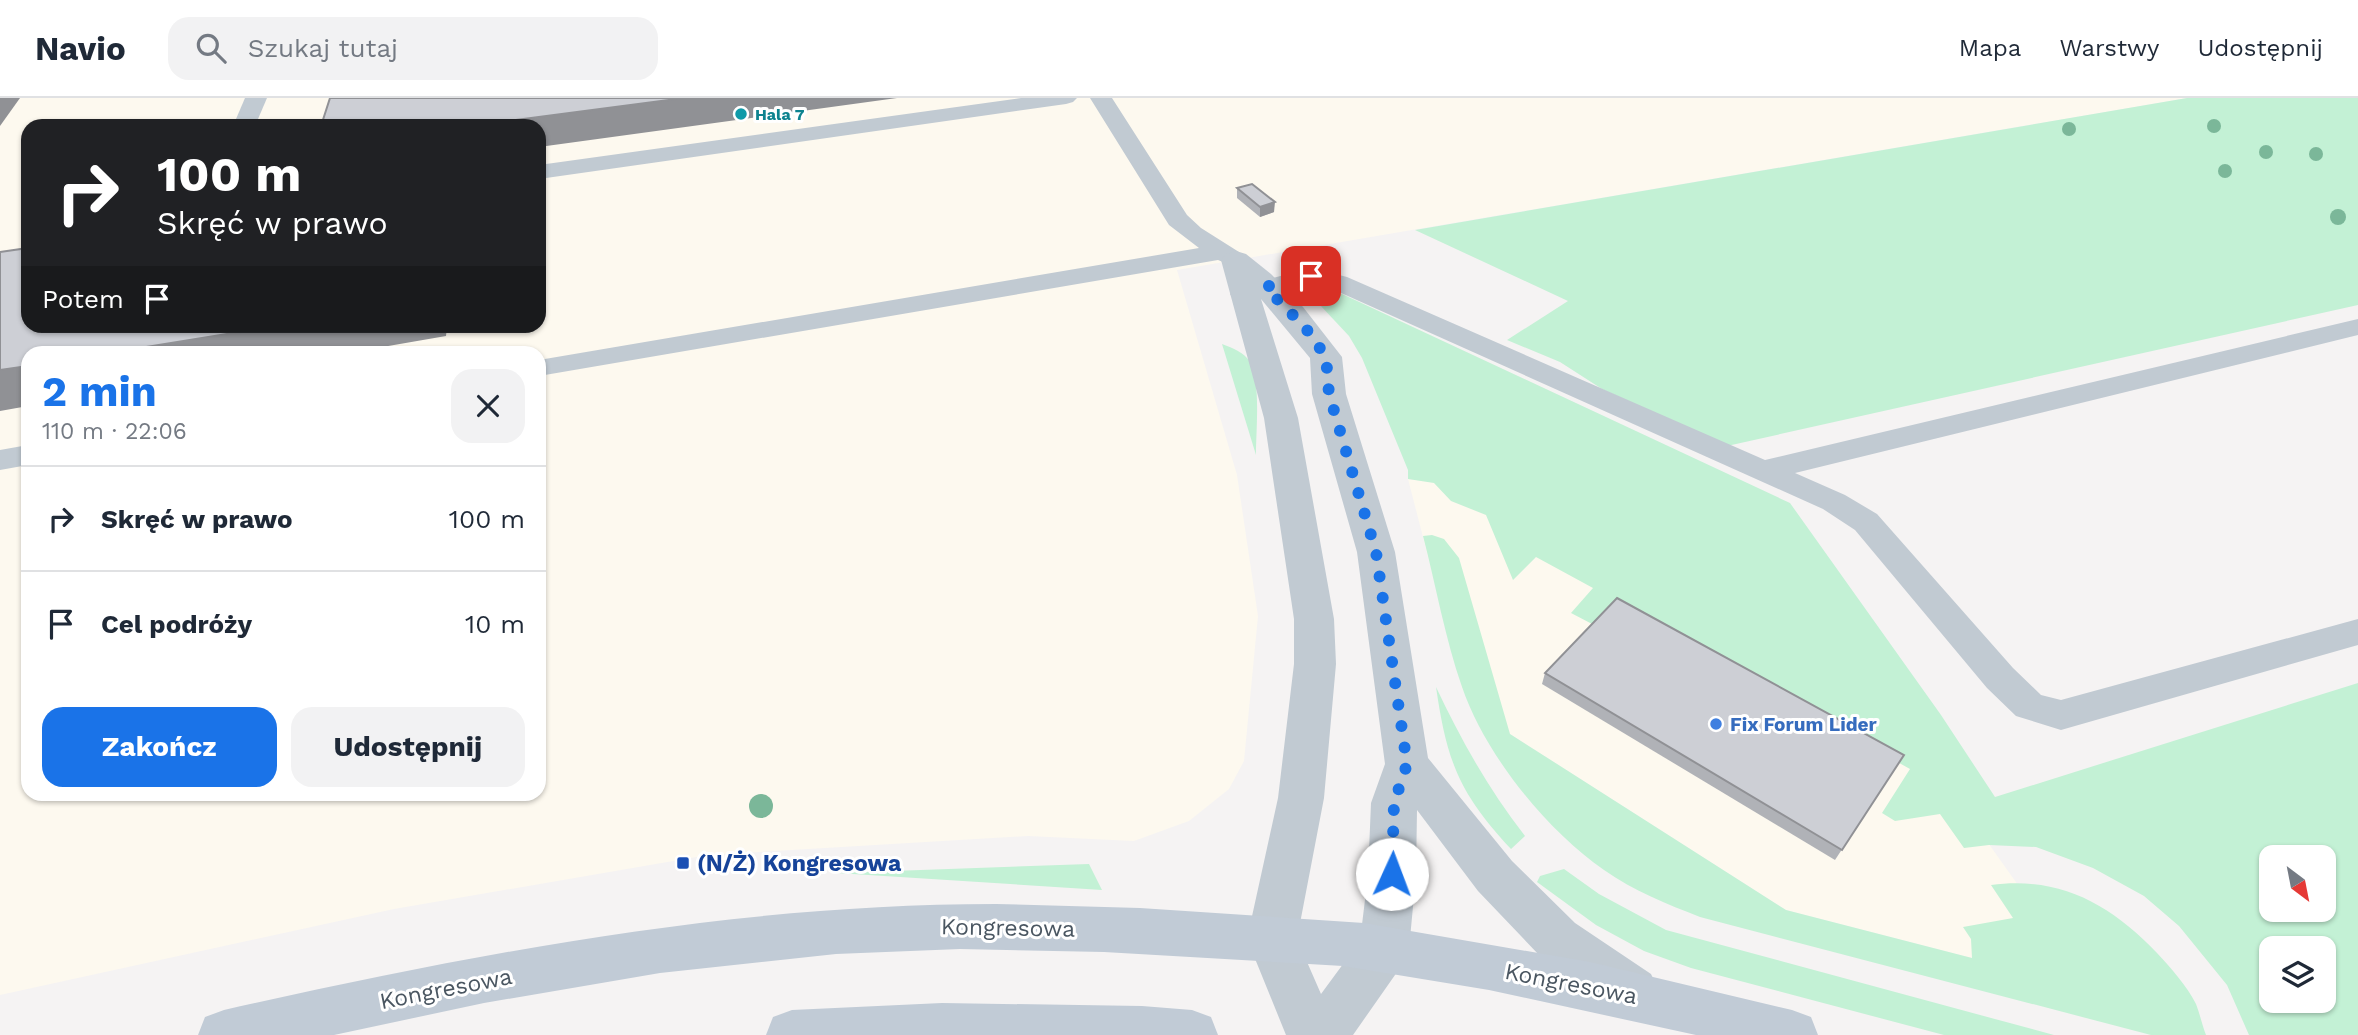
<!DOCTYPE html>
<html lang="pl">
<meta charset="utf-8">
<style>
:root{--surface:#fff;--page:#f2f2f3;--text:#1f2937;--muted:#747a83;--line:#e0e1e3;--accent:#1a73e8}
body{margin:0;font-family:"Work Sans",sans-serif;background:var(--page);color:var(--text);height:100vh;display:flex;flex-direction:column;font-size:26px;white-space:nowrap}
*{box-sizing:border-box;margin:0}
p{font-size:23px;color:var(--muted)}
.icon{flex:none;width:38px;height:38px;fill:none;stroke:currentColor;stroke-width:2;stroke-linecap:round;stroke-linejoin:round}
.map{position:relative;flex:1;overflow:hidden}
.sheet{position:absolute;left:21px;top:248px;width:525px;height:455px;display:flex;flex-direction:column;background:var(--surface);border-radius:21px;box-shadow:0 2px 5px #0004}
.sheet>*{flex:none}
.guide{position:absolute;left:21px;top:21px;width:525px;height:214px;border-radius:21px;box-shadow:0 2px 5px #0004;background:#202124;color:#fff;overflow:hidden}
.needle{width:46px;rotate:148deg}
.fabs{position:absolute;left:2259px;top:747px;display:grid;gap:14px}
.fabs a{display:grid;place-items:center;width:77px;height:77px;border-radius:14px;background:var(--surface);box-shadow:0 2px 5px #0004;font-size:35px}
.pin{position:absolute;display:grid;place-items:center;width:60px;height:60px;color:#fff;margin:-30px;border-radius:14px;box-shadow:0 4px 10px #0006}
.me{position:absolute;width:77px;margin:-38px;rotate:2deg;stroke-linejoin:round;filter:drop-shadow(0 0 5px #0008)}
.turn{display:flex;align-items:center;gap:24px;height:147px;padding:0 21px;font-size:32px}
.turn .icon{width:91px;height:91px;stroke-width:2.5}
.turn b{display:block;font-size:49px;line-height:60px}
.then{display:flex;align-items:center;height:66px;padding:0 21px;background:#0003;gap:14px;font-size:26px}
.round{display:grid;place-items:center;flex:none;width:74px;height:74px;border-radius:21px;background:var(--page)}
.summary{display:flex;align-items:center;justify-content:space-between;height:119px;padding:0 21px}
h1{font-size:42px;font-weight:700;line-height:52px;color:var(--accent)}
.button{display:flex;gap:14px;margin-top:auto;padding:14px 21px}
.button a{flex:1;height:80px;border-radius:21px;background:var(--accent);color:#fff;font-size:28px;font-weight:700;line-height:80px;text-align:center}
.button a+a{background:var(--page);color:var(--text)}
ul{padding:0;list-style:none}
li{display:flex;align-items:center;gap:21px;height:105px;padding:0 21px;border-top:2px solid var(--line)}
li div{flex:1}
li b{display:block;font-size:26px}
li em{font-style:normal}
header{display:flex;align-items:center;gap:42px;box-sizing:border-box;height:98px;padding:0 35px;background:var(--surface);border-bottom:2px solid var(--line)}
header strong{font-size:33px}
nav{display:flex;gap:38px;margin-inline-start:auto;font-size:24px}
.search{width:490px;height:63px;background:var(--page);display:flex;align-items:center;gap:18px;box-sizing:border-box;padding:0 24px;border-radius:21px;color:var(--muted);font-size:26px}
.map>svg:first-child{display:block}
</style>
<header>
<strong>Navio</strong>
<div class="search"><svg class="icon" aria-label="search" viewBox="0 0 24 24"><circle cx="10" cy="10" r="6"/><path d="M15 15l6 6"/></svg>Szukaj tutaj</div>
<nav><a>Mapa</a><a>Warstwy</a><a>Udostępnij</a></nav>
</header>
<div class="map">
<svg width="2358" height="937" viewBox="0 0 2358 937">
<rect width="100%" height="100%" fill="#f5f3f3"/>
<!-- commercial -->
<g fill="#fdf9ef" fill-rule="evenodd">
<path d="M0,0H2187L1177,172L1237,377L1258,518L1244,663L1229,691L1189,723L1134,743L1028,738L708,757L394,811L0,897ZM28,28H539V228H28ZM28,256H539V696H28Z"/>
<path d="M1408,381L1434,384L1924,655L2092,891L1786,812L1510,636L1486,641L1462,590Z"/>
</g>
<!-- green -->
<g fill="#c3f1d5" fill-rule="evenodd">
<path d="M2187,0H2358V207L1727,348L1602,291L1560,264L1507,242L1568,203L1415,132Z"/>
<path d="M1340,195L1790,405L1941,617L1995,699L2358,585V937H2249L2227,887L2179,828L2144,798L2093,770L2036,749L1989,747L1964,750L1940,716L1895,723L1882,715L1910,671L1614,506L1594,527L1571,515L1593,490L1536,459L1513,482L1486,417L1451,403L1434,385L1408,381V372L1362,260L1349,238L1319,206L1328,198L1332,201ZM2272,760H2324V812H2272ZM2272,850H2324V903H2272Z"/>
<path d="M1222,246C1232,250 1244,254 1250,264C1261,284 1256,333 1256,357Z"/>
<path d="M1432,437L1444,441L1459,460L1510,636L1786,812L1972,860L1971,841L1963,829L2013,820L1991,787C2060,778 2110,806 2157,855C2171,870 2187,888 2196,906C2200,916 2202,927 2206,937H2151L1700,819C1667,806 1634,793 1604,772C1546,732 1485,656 1462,589C1445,540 1436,488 1423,438Z"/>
<path d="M1436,589C1461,642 1489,692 1525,738L1511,751C1459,695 1447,664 1436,589Z"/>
<path d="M1089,766L1102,792L837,775Z"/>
<path d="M1564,771L1599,796L1666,832L2054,937H1944L1691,870L1644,853L1596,827L1537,784L1540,778Z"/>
</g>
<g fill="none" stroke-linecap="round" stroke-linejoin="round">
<!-- lane -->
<g fill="#c1cad2" fill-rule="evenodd">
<path d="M245,0H267L255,28H233Z"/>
<path d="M1021,0H1077L1073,4L1066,6L539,81V67Z"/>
<path d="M1090,0H1112L1187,117L1201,130L1239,154L1243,159L1239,164L1230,167L1218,162L539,278V262L1199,150L1169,127Z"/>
<path d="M1311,170L1347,179L1765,362L2358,221V237L1795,375L1845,397L1877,416L2013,570L2041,597L2061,602L2358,521V547L2061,632L2016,618L1987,590L1855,432L1823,411L1330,190L1311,186L1243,204L1234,202L1230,196L1234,190Z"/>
<path d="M28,347V367L0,372V352Z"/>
</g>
<!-- street -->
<path fill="#c1cad2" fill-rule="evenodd" d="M1236,153L1246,156L1271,176L1303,209L1342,259L1346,296L1395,454L1428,660L1512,763L1575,825L1651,876L1659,893L1651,910L1633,917L1615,910L1539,857L1478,793L1417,712L1416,777L1409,851L1402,867L1353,937H1286L1247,841L1278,700L1294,566V521L1264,320L1221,162L1226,156ZM1261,201L1310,260L1312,296L1357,454L1385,666L1371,705L1368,777L1360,843L1321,896L1297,841L1324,700L1336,566L1334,521L1298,320Z"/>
<!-- secondary -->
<g fill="#c1cbd6" fill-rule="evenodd">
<path d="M996,806L1140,810L1364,825L1590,864L1792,912L1811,919L1818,937H1696L1489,892L1343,868L1104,854L960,851L836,856L660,875L484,905L334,937H198L205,919L224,912C478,855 734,806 996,806Z"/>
<path d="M942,905L1142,908L1192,912L1211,919L1218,937H766L773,919L792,912Z"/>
</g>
</g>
<!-- trees -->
<g fill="#7bb799">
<circle cx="2214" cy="28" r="7"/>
<circle cx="2069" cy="31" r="7"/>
<circle cx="2266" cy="54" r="7"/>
<circle cx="2316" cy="56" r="7"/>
<circle cx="2225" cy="73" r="7"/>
<circle cx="2338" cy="119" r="8"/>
<circle cx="761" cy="708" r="12"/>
</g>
<!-- wall -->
<g fill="#b0b2b7">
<path d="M1237,90L1274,114L1260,119L1237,100Z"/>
<path d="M1545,575L1904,657L1835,762L1542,586Z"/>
</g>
<!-- shaded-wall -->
<g fill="#909195">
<path d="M0,0H20L0,28Z"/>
<path d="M684,0H897L539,49V28H470Z"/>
<path d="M1275,104L1274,114L1260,119V109Z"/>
<path d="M277,228H447L446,238L342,256H103Z"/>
<path d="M28,268V308L0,313V272Z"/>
</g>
<!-- building -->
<g fill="#cdcfd5" stroke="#909195" stroke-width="2">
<path d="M330,0H684L470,28H321Z"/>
<path d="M1252,86L1275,104L1260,109L1237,90Z"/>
<path d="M28,150V228H277L103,256H28V268L0,272V154Z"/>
<path d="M1617,500L1904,657L1842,752L1545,575Z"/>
</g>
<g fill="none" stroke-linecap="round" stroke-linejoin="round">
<!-- route -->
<path stroke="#1a73e8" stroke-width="12" stroke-dasharray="0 21.6" d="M1311,178L1265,189L1305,229L1326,259L1329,296L1376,454L1407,666L1394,705L1392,776"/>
</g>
<!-- markers -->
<circle fill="#0f9aa8" stroke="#fff" stroke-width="2.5" cx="741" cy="16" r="7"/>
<circle fill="#3f7fe0" stroke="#fff" stroke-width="2.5" cx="1716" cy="626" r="7"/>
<rect fill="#1a4fb4" stroke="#fff" stroke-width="2.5" x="676" y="758" width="14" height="14" rx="3.5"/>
<g text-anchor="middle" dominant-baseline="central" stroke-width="6" stroke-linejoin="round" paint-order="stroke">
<!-- far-culture labels -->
<g font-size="16" font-weight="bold" fill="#0d838f" stroke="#fff" text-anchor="start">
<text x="755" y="16">Hala 7</text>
</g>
<!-- shop labels -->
<g font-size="19" font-weight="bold" fill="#366cbe" stroke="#fff" text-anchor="start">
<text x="1730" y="626">Fix Forum Lider</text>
</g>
<!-- near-transit labels -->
<g font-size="23" font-weight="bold" fill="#164399" stroke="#fff" text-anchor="start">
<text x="697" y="765">(N/Ż) Kongresowa</text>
</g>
<!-- near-street labels -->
<g font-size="23" fill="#4a5661" stroke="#fff">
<text transform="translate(1008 830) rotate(1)">Kongresowa</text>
<text transform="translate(1571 886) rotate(11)">Kongresowa</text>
<text transform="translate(446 891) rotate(-11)">Kongresowa</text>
</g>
</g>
</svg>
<div class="fabs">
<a><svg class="needle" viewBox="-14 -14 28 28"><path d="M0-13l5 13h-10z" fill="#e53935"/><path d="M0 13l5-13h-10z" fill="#747a83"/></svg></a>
<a><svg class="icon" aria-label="layers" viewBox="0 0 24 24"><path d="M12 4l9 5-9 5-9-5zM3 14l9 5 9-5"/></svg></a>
</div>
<div class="pin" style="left:1311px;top:178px;background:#d93025"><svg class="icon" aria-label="arrive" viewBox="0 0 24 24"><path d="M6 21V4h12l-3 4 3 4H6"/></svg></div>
<svg class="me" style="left:1392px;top:776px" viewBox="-20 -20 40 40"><circle r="19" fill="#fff"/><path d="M0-13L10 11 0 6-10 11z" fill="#1a73e8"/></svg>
<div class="guide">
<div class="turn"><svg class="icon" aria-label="right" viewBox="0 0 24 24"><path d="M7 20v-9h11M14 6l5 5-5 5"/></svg><div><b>100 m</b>Skręć w prawo</div></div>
<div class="then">Potem<svg class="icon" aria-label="arrive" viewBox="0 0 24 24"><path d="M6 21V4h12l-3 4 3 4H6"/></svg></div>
</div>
<section class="sheet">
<div class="summary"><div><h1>2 min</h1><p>110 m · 22:06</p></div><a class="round"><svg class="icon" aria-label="close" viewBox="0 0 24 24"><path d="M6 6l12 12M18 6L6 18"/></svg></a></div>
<ul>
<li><svg class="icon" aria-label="right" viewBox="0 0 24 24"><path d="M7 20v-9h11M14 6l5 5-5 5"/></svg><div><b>Skręć w prawo</b></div><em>100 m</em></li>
<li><svg class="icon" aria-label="arrive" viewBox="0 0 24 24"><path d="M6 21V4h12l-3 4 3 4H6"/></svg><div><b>Cel podróży</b></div><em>10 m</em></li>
</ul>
<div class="button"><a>Zakończ</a><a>Udostępnij</a></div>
</section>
</div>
